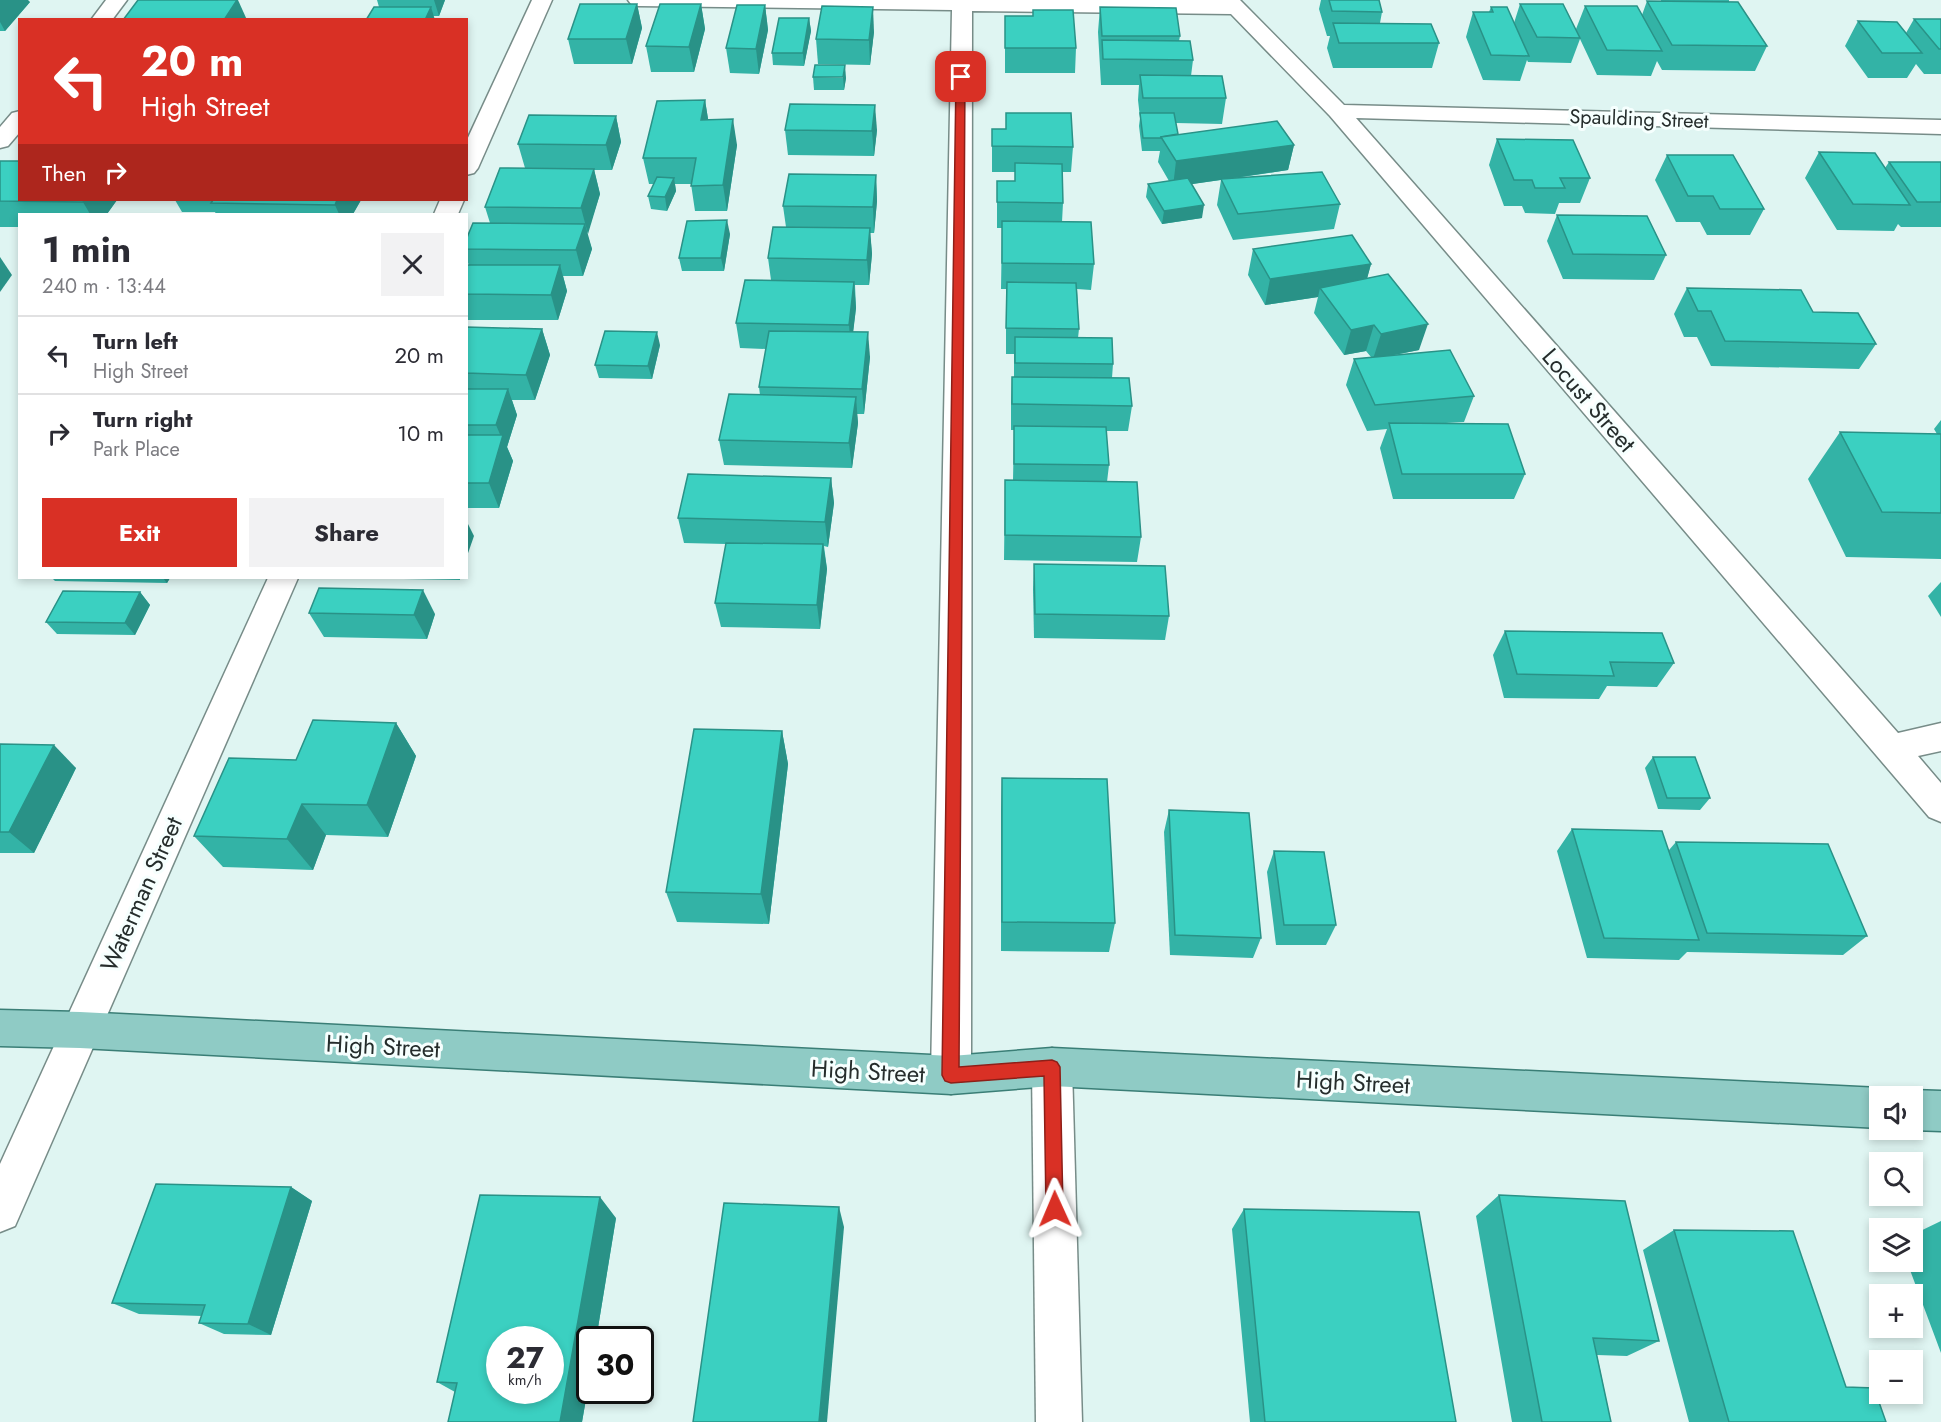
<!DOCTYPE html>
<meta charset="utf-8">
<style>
:root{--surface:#fff;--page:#f2f2f3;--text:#2b2b33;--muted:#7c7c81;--line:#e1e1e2;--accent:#d93025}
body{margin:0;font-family:Jost,sans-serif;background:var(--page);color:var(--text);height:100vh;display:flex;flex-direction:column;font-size:22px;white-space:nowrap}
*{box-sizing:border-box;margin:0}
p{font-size:20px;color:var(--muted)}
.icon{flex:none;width:33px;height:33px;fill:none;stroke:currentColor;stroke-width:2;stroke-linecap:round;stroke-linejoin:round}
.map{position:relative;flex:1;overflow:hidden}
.sheet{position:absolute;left:18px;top:213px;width:450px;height:366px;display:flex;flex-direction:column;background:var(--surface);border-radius:0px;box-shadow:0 3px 9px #0003}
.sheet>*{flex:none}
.guide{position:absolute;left:18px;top:18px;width:450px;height:183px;border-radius:0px;box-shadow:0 3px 9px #0003;background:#d93025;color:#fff;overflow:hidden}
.controls{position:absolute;left:1869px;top:1086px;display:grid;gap:12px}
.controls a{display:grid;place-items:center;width:54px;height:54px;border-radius:0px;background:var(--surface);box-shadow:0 3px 9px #0003;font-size:30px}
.speed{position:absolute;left:486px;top:1326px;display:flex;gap:12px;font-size:30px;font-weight:700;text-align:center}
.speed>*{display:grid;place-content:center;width:78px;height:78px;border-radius:50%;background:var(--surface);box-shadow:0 3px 9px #0003;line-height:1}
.speed small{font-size:15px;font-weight:400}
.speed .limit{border:3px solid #111;border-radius:9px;background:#fff;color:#111}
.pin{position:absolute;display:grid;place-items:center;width:51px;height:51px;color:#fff;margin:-26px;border-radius:12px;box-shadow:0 3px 9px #0006}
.me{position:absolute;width:66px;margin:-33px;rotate:359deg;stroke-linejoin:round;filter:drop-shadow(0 0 4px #0008)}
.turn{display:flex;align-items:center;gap:21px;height:126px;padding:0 24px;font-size:27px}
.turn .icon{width:78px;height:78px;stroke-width:2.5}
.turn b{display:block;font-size:42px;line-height:51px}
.then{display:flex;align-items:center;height:57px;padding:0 24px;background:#0003;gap:12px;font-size:22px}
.round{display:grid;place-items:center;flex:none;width:63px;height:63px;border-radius:0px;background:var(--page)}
.headline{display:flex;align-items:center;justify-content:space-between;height:102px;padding:0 24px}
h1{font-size:36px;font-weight:700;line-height:45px}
.action{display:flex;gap:12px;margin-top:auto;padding:12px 24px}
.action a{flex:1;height:69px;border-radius:0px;background:var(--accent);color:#fff;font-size:24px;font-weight:700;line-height:69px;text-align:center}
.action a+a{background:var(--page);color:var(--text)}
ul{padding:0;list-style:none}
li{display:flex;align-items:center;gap:18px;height:78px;padding:0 24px;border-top:2px solid var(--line)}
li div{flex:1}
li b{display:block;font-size:22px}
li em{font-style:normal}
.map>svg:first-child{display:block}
</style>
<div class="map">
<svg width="1941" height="1422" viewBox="0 0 1941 1422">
<rect width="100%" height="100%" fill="#dff5f2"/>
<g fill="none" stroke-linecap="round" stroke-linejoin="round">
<!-- minor casing -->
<g stroke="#778c88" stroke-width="3">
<g id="minor">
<path d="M106,0H127L112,20H91Z"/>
<path d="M532,0H552L478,168L474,173L466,175V142Z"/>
<path d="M628,0H1240L1344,105L1941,120V134L1356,118L1898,733L1941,723V751L1918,756L1941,783V822L1929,817L1330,116L1231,14L972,11L971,1075L965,1089L951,1094L937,1089L931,1075L952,10L638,6L631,4Z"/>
<path d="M20,111V132L8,146L0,148V127L12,113Z"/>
<path d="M440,200H464L458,214H434Z"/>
<path d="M268,578H298L15,1226L0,1232V1164Z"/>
<path d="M1052,1048L1066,1054L1072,1067L1082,1422H1036L1032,1067L1038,1054Z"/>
</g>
</g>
<!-- major casing -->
<g stroke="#3a7e76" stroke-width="3">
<g id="major">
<path d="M0,1010L80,1012L951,1056L1052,1048L1880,1088L1895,1096H1880V1128L1052,1086L951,1094L80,1048L0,1046Z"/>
<path d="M1912,1090L1941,1091V1131L1911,1130L1912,1096H1898Z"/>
</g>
</g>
<!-- minor -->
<use href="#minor" fill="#fff" fill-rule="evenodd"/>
<!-- major -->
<use href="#major" fill="#8fcbc5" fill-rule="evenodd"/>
</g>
<!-- wall -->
<g fill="#33b3a6">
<path d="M0,0L30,2L5,31H0Z"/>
<path d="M377,0H445L439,16H434L379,7Z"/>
<path d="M1321,0H1379L1382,12L1380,23L1439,43L1432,68H1333L1327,48L1330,36H1327L1319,9Z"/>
<path d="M1661,0H1729V2L1767,46L1755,71L1662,70L1657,61L1651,76L1597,75L1580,39L1571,63L1528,62L1527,60L1520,81L1483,80L1466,37L1473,12H1489L1491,7L1514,23L1520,4L1576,29L1585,6L1642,15L1647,1H1661Z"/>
<path d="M637,4L642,28L632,64H574L568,39Z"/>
<path d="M701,4L705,29L694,72H651L646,46Z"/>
<path d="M765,5L768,30L759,74L730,73L726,48Z"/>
<path d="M1100,7L1180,36L1179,41L1193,60L1191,76L1226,98L1222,124L1176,123L1178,134L1294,145L1288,170L1229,179L1340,204L1334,229L1233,240L1217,205L1221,180L1191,184L1202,218L1162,224L1146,197L1148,184L1169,181L1158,162L1160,151H1142L1139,126L1140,118L1138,100L1139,85H1101L1098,32Z"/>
<path d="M1033,10L1076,48L1075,73H1005V16H1033Z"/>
<path d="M809,18L811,31L804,66L773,65L772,53Z"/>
<path d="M1914,19H1941V74H1924L1916,64L1907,78H1868L1845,46L1858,21L1906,33Z"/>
<path d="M874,32L870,65L818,64L816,39Z"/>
<path d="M813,77L846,78L844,90H814Z"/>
<path d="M705,100L708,119L737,145L727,211H695L691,184H675L676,191L667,211L651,209L648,196L654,184H649L643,158Z"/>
<path d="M616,116L621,142L612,170H594L600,194L587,234L592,249L583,276H563L567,291L558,320H466V265H469L466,259V249L490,223L485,207L525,168L518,144Z"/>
<path d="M992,129L1073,147L1071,172H1062L1063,203L1062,222L1094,264L1091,290L1077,289L1079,329L1078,338L1113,364L1112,378L1132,406L1128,431H1106L1109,465L1107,482L1141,537L1137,562L1004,560L1005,480H1013L1014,430H1011V402L1012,377H1014V354H1006V289H1001L1002,228H997V181H1015V172H992Z"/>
<path d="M785,130H877L874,156L788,155Z"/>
<path d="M1497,139L1590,178L1580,203H1559L1555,214L1525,213L1522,206H1504L1489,165Z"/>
<path d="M1819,152L1885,168L1889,162H1941V227H1901L1898,224L1894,231L1837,230L1805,178Z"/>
<path d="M1667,155L1764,209L1750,235H1707L1700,222H1676L1655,180Z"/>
<path d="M0,162L20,200H117L107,214H20V227H0Z"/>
<path d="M876,175L877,201L874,233H870L872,254L869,285H855L856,308L853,332L870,357L864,414H857L858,423L852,468L724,465L719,440L760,395L759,387L766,349L740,348L736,323L771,280L768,258L786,227L783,206Z"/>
<path d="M175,200H361L353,214H216L215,212H182Z"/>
<path d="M1557,215L1666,255L1654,280L1563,279L1547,241Z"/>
<path d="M730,234L724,271H682L679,258Z"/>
<path d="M1253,249L1371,264L1367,278L1419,350L1390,356L1474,396L1464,422L1446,423L1525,474L1514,499H1393L1380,448L1387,429L1367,431L1346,385L1354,359L1371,357L1366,351L1344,355L1314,313L1318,297L1265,305L1248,275Z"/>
<path d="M1687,288L1813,312L1876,344L1859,369L1711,366L1697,337H1684L1674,314Z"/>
<path d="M466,327L542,329L550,355L535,400H512L517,415L507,447L513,461L499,508H466Z"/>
<path d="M660,345L652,379L599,378L595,365Z"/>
<path d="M1941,420V559L1846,557L1808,479L1840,432L1937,434L1934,429Z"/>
<path d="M831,478L834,503L828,547L824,546L827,569L820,629L721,627L715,603L726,544L684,543L678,518Z"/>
<path d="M1034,564L1169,616L1165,640L1034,638L1033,589Z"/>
<path d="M52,578H170L167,583L55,581Z"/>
<path d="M346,578H460V580L347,578Z"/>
<path d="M1941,582V617L1928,596Z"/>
<path d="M140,592L150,605L135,635L57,634L46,622Z"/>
<path d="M309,613L435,614L427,639L324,637Z"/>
<path d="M1505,631L1674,663L1657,687L1607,686L1599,699L1504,698L1493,655Z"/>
<path d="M396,723L416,756L388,837L326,835L313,870L223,867L194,836L296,760Z"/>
<path d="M782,731L788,764L769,924L677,922L666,892Z"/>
<path d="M0,744L76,768L34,853H0Z"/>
<path d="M1653,757L1710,798L1700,810L1658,809L1645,768Z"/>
<path d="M1002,778L1115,923L1109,952L1001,951V810Z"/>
<path d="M1169,810L1261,938L1253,958L1170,955L1164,832Z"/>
<path d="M1572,829L1669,850L1676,842L1867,936L1843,955L1687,952L1679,960L1587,958L1557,851Z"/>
<path d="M1274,851L1336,925L1326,945H1276L1267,872Z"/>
<path d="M291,1187L312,1201L271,1335L224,1334L199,1323L202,1316L139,1314L112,1303Z"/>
<path d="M1499,1195L1659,1341L1627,1356L1597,1355L1611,1422H1512L1476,1216Z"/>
<path d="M1244,1209L1456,1422H1250L1232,1229Z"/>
<path d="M616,1218L596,1340H590V1376L582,1422H448L455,1392L437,1382Z"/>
<path d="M1941,1221V1353L1907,1262H1912V1235Z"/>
<path d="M1674,1230L1846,1387L1886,1422H1689L1643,1250Z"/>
</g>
<!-- shaded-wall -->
<g fill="#299287">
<path d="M0,0H28L30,2L5,31L0,22Z"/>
<path d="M236,0H238L247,20H224Z"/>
<path d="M434,0H445L439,16Z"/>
<path d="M637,4L642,28L632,64L626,39Z"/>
<path d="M701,4L705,29L694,72L689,47Z"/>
<path d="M765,5L768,30L759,74L756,49Z"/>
<path d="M431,7L435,20H425Z"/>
<path d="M873,7L874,32L870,65L869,40Z"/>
<path d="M809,18L811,31L804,66L803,53Z"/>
<path d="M845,65L846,78L844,90L843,77Z"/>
<path d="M705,100L709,125L701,120Z"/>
<path d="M875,105L877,130L874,156L872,131Z"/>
<path d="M616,116L621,142L612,170L606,145Z"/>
<path d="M733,119L737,145L727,211L723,185Z"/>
<path d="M1294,145L1288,170L1173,187L1176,161Z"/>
<path d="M594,169L600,194L588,234L581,208Z"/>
<path d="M876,175L877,201L874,233L873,207Z"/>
<path d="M674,178L676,191L667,211L665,197Z"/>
<path d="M84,200H117L107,214H90L83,202Z"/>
<path d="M337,200H361L353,214H339L335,205Z"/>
<path d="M1204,205L1202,218L1162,224L1164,211Z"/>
<path d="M727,220L730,234L724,271L721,258Z"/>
<path d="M585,224L592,249L583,276L576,250Z"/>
<path d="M870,228L872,254L869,285L867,260Z"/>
<path d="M0,257L12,275L0,292Z"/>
<path d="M1371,264L1364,290L1320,288L1318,297L1265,305L1270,279Z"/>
<path d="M560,265L567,291L558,320L551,295Z"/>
<path d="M854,282L856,308L851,350L849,325Z"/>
<path d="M1428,324L1419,350L1373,359L1381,334Z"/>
<path d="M1374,325L1366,351L1344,355L1351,330Z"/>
<path d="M542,329L550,355L535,400L526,375Z"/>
<path d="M657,332L660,345L652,379L648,366Z"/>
<path d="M868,332L870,357L864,414L862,389Z"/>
<path d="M508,389L517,415L507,447L513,461L499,508L489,483L502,439L496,425Z"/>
<path d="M856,397L858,423L852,468L849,443Z"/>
<path d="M831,478L834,503L828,547L825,522Z"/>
<path d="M466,520L474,536L466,559Z"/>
<path d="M823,544L827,569L820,629L817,605Z"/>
<path d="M163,578H170L167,583Z"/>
<path d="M423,590L435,614L427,639L414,615Z"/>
<path d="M140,592L150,605L135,635L125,623Z"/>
<path d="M396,723L416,756L388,837L367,805Z"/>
<path d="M782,731L788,764L769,924L761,894Z"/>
<path d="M54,745L76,768L34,853L9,832Z"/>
<path d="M302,804L326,835L313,870L287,839Z"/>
<path d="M291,1187L312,1201L271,1335L248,1324Z"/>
<path d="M600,1197L616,1218L596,1340H590V1376L582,1422H560Z"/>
<path d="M839,1207L844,1227L827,1422H819Z"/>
</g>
<!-- building -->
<g fill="#3bd0c1" stroke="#299287" stroke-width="1.5" fill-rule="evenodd">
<path d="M138,0H237L224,20H123Z"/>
<path d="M1329,0H1379L1382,12L1332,11Z"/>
<path d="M1647,1L1738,2L1767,46L1672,45Z"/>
<path d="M580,4H637L626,39H568Z"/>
<path d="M660,4H701L689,47L646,46Z"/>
<path d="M1520,4H1563L1580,38L1537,37Z"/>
<path d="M737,5H765L756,49L726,48Z"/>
<path d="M822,6L873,7L869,40L816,39Z"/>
<path d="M1585,6H1637L1662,51L1607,50Z"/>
<path d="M374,7H431L425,20H366Z"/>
<path d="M1100,7L1176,8L1180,36H1102Z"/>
<path d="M1491,7H1507L1529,56L1491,55L1473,12H1493Z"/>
<path d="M1033,10H1073L1076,48H1005V16H1033Z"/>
<path d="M779,18H809L803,53H772Z"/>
<path d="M1914,19H1941V49H1939Z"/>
<path d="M1858,21L1897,22L1922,53H1882Z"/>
<path d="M1333,23L1431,24L1439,43H1339Z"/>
<path d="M1102,40L1190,41L1193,60L1103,59Z"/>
<path d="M815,65H845L843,77H813Z"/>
<path d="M1140,75L1222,76L1226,98H1143Z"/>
<path d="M705,100L701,120L733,119L723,185L691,186L696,158H643L657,101Z"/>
<path d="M790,104L875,105L872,131L785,130Z"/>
<path d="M1006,113H1071L1073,147L992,146V129H1006Z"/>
<path d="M1140,113H1174L1178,134L1161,137V138H1143Z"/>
<path d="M529,115L616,116L606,145L518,144Z"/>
<path d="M1277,121L1294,145L1176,161L1161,137Z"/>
<path d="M1497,139L1573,140L1590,178H1560L1565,188H1535L1532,180H1514Z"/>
<path d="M1819,152L1875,153L1910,205L1853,204Z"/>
<path d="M1667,155H1733L1764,209H1720L1713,196H1688Z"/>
<path d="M0,161H20V200H84L83,202L0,201Z"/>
<path d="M1889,162H1941V202H1917Z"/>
<path d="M1015,163L1062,164L1063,203L997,202V181H1015Z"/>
<path d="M500,168L594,169L581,208L485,207Z"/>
<path d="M1322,172L1340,204L1238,214L1221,179Z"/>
<path d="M789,174L876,175L873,207L783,206Z"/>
<path d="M657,177L674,178L665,197L648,196Z"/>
<path d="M1188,178L1204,205L1164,211L1148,184Z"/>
<path d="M213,200H337L335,205L211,203Z"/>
<path d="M1557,215L1647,216L1666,255L1573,254Z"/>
<path d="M727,220L721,258H679L687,221Z"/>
<path d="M1002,221L1091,222L1094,264L1002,263Z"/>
<path d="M473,223L585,224L576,250L466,249V240Z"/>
<path d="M773,227L870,228L867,260L768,258Z"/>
<path d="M1352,235L1371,264L1270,279L1253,249Z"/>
<path d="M466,265H560L551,295L466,294Z"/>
<path d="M1388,274L1428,324L1381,334L1374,325L1351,330L1320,288Z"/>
<path d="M745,280L854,282L849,325L736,323Z"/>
<path d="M1007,282L1076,283L1079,329L1006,328Z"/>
<path d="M1687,288L1801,290L1813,312L1858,313L1876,344L1725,341L1711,311H1698Z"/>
<path d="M466,327L542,329L526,375L466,373Z"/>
<path d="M605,331L657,332L648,366L595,365Z"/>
<path d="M769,331L868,332L862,389L759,387Z"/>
<path d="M1015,337L1112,338L1113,364L1015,363Z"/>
<path d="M1450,350L1474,396L1375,405L1354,359Z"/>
<path d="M1012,377L1129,378L1132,406L1012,404Z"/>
<path d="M466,389H508L496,425H466Z"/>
<path d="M729,394L856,397L849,443L719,440Z"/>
<path d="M1389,423L1508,424L1525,474H1402Z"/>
<path d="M1014,426L1106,427L1109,465L1014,464Z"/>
<path d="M1840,432L1941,434V513L1882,512Z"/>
<path d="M466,435H503L489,483H466Z"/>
<path d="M688,474L831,478L825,522L678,518Z"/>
<path d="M1005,480L1137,482L1141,537L1005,535Z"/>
<path d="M726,543L823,544L817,605L715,603Z"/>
<path d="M1034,564L1165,566L1169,616L1035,614Z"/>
<path d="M319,588L423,590L414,615L309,613Z"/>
<path d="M63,591L140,592L125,623L46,622Z"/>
<path d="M1505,631L1662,633L1674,663L1610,662L1614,676L1517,674Z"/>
<path d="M313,720L396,723L367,805L302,804L287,839L194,836L229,758L296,760Z"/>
<path d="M694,729L782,731L761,894L666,892Z"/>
<path d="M0,744L54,745L9,832H0Z"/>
<path d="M1653,757H1695L1710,798H1667Z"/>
<path d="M1002,778L1107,779L1115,923L1002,922Z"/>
<path d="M1169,810L1249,813L1261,938L1175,935Z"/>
<path d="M1572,829L1662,831L1699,940L1604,938Z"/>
<path d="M1676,842L1828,844L1867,936L1707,933Z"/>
<path d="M1274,851L1324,852L1336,925H1284Z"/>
<path d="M156,1184L291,1187L248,1324L199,1323L205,1305L112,1303Z"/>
<path d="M480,1195L600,1197L560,1422H448L457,1383L437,1382ZM500,1340H550V1390H500Z"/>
<path d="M1499,1195L1625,1201L1659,1341L1593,1338L1611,1422H1542Z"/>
<path d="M724,1203L839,1207L819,1422H693Z"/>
<path d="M1244,1209L1419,1212L1456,1422H1265Z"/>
<path d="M1674,1230L1793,1231L1846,1387L1874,1388L1886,1422H1729Z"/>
</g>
<!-- route -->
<path fill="#d93025" stroke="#8d1f18" stroke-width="1.5" d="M961,74L965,77L959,1067L1052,1060L1057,1062L1060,1067L1063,1209L1061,1215L1055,1218L1049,1215L1046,1209L1044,1076L951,1083L945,1081L942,1075L956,77Z"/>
<g text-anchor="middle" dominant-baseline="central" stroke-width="6" stroke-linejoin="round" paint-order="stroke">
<!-- far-street labels -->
<g font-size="20" fill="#252d2c" stroke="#f6fffe">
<text transform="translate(1639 119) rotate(2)">Spaulding Street</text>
</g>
<!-- street labels -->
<g font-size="24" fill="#252d2c" stroke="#f6fffe">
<text transform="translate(1589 400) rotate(49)">Locust Street</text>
<text transform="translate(141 894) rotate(-66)">Waterman Street</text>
<text transform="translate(383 1046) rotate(3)">High Street</text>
<text transform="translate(868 1071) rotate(3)">High Street</text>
<text transform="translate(1353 1082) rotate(3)">High Street</text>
</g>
</g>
</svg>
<div class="controls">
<a><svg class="icon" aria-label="sound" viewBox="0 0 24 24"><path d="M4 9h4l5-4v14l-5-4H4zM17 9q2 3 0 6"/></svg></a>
<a><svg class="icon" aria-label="search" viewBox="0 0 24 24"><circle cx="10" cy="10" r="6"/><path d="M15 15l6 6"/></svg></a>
<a><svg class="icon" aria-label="layers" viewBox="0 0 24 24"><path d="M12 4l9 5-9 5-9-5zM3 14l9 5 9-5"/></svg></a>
<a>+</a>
<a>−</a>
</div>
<div class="speed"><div>27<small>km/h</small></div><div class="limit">30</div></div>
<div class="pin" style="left:961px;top:77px;background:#d93025"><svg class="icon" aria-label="arrive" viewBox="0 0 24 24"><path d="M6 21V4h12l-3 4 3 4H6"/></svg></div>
<svg class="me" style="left:1055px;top:1209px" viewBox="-20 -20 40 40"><path d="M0-17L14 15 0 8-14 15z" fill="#d93025" stroke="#fff" stroke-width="4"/></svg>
<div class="guide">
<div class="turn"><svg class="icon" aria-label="left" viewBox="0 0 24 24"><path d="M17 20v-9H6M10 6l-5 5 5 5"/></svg><div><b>20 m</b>High Street</div></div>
<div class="then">Then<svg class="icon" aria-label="right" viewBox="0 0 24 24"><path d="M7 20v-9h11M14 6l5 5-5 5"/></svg></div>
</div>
<section class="sheet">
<div class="headline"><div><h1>1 min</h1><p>240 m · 13:44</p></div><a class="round"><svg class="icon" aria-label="close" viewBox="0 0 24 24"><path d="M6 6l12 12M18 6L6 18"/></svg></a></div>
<ul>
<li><svg class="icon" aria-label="left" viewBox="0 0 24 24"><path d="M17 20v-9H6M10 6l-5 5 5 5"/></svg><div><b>Turn left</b><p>High Street</p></div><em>20 m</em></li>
<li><svg class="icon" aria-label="right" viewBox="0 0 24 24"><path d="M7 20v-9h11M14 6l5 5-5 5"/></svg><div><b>Turn right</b><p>Park Place</p></div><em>10 m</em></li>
</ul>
<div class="action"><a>Exit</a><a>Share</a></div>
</section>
</div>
